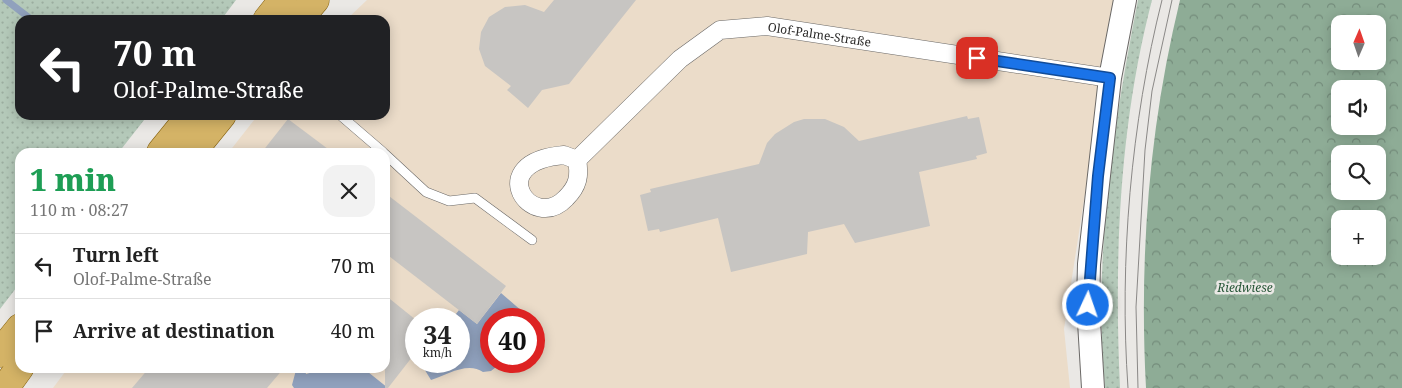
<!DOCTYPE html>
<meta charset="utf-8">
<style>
:root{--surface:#fff;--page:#f2f2f2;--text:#222;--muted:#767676;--line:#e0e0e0}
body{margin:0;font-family:"Noto Serif",serif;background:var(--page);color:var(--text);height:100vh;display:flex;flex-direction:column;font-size:19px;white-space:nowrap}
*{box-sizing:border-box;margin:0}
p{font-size:16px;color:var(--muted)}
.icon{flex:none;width:28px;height:28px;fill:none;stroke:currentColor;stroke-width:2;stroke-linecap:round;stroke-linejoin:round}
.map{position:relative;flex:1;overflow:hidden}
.details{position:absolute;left:15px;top:148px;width:375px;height:225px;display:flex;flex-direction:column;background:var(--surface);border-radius:15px;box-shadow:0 2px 12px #0003}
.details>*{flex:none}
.top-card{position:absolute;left:15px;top:15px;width:375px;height:105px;border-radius:15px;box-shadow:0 2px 12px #0003;background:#202124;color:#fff;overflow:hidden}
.needle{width:32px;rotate:2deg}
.buttons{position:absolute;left:1331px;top:15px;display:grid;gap:10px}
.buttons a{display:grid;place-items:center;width:55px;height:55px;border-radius:10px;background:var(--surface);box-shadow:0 2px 12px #0003;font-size:25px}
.speed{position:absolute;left:405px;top:308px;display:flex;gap:10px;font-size:25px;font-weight:700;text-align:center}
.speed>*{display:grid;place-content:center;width:65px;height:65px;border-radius:50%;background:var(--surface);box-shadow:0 2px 12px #0003;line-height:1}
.speed small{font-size:12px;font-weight:400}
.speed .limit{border:8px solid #d22;background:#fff;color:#111}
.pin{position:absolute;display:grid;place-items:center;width:42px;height:42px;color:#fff;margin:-21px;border-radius:10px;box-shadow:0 2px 8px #0006}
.me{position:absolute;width:55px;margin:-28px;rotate:3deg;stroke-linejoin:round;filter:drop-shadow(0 0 4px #0008)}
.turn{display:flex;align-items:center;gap:18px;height:105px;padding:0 15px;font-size:22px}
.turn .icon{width:65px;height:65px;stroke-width:2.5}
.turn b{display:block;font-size:35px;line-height:42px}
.round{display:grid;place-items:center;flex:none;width:52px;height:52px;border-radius:15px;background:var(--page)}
.headline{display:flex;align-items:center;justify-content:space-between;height:85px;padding:0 15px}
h1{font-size:30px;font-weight:800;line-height:38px;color:#1e9e55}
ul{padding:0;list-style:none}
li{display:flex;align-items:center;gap:15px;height:65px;padding:0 15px;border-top:1px solid var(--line)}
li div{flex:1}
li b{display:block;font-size:19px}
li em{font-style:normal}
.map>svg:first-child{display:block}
</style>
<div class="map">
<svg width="1402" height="388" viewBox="0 0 1402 388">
<defs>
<pattern id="grass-dots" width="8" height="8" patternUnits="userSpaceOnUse" patternTransform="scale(1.25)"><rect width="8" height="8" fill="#b4c9b9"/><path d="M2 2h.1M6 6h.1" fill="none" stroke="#9bad9f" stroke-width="1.8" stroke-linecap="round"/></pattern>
<pattern id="forest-crowns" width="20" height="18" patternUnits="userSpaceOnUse" patternTransform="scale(1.25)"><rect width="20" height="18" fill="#8eac96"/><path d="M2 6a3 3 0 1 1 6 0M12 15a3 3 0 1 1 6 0" fill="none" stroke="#748c7b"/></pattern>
</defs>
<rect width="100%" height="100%" fill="#eae8e5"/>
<!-- commercial -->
<path fill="#ebdcc9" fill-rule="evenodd" d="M367,0H1115L1064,329L1070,388H53L68,368H385V152H229L258,115H385V20H346ZM416,319H459V361H416ZM491,319H534V361H491Z"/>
<!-- grass -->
<g fill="url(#grass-dots)">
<path d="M0,0H236L221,20H20V115H148L119,152H20V283L0,309Z"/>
<path d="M1138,0H1152C1119,126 1114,259 1120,388H1105C1093,258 1113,127 1138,0Z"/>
</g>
<!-- forest -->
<path fill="url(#forest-crowns)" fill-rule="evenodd" d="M1180,0H1402V388H1146C1139,257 1149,127 1180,0ZM1340,24H1378V61H1340ZM1340,89H1378V126H1340ZM1340,154H1378V191H1340ZM1340,219H1378V256H1340Z"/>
<!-- water -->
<g fill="#90a1bd">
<path d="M501,293L531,319H491V361H525L524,367L514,366L509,368L501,363L491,371L483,372C468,361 446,375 431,380L423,367L424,361H459V319H452L459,310L477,324Z"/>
<path d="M327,368H363L388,388H294L292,385L296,370H305L306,374Z"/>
</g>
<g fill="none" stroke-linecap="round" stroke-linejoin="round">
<!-- stream -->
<path stroke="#90a1bd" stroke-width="7" d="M6,0L32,20"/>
</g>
<!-- building -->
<g fill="#c7c5c2">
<path d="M554,0H636L569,84L542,90L528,108L507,90L511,86L485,66L479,49L481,32L489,17L505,7L525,5L544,12Z"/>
<path d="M967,116L968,119L979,117L987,153L976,156L977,159L919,172L930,226L855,243L844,224L808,232L807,254L731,272L718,218L660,232L659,229L648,231L640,195L651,192L650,189L759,164L767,143L775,134L794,122L804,119H825L844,127L859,141Z"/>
<path d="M288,119L332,152H262Z"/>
<path d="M385,193L506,286L477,324L385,253Z"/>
<path d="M385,295L416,320V352L388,388H385Z"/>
<path d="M149,368H284L267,388H132Z"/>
</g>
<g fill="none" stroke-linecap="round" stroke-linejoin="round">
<!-- service casing -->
<g stroke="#6a6866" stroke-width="10">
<g id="service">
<path d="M340,115L383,152"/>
<path d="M385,154L426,192L449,201L475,198L532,240"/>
</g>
</g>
<!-- minor casing -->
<g stroke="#6a6866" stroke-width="19">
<g id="minor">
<path d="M564,155L577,160C580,176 578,186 566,198C532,234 481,162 564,155Z"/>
<path id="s1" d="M577,160L680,59L720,30L767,26L1110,78"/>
</g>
</g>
<!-- tertiary casing -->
<g stroke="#6a6866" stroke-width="24">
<path id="tertiary" d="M1093,388L1088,305L1089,264L1110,78L1125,0"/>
</g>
<!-- primary casing -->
<g stroke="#87620f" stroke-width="29">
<g id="primary">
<path d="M267,20L283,0"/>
<path d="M298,20L315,0"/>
<path d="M161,152L191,115"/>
<path d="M192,152L222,115"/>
<path d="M0,353L20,328"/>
<path d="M5,388L20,367"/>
</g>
</g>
<!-- service -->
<use href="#service" stroke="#fff" stroke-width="9"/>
<!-- minor -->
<use href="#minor" stroke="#fff" stroke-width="18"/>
<!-- tertiary -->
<use href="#tertiary" stroke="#fff" stroke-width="22"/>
<!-- primary -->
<use href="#primary" stroke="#d4b366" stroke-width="28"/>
<!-- tram -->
<g stroke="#8a8886" stroke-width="1">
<path d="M1128,388C1119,261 1131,123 1162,0"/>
<path d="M1138,388L1136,307L1145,150L1152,91L1172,0"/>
</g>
</g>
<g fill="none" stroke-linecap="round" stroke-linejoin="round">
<!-- route casing -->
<g stroke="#114b97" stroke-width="12">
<path id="route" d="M977,58L1110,78L1098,176L1088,305"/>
</g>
<!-- route -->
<use href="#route" stroke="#1a73e8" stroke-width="9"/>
</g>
<g text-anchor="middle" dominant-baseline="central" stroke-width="5" stroke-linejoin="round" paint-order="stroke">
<!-- street labels -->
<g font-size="12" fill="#2c2b2a" stroke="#eae8e5">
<text stroke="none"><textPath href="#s1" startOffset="294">Olof-Palme-Straße</textPath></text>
</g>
<!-- park labels -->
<g font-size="12" font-style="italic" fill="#245435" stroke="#eae8e5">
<text x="1245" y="287">Riedwiese</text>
</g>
</g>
</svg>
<div class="buttons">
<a><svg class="needle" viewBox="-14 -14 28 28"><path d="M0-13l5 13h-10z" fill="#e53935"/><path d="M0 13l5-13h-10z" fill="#767676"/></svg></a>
<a><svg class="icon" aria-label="sound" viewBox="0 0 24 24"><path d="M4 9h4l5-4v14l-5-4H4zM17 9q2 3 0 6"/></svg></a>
<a><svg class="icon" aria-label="search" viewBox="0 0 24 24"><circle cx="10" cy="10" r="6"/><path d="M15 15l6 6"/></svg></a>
<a>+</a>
</div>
<div class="speed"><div>34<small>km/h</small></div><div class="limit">40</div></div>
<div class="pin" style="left:977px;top:58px;background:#d93025"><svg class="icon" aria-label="arrive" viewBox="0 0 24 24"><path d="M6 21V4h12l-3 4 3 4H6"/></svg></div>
<svg class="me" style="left:1088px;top:305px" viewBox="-20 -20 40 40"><circle r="17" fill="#1a73e8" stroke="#fff" stroke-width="3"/><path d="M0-11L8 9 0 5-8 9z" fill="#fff"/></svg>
<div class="top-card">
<div class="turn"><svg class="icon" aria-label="left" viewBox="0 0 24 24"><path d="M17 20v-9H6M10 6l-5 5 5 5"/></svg><div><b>70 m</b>Olof-Palme-Straße</div></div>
</div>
<section class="details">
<div class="headline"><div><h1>1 min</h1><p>110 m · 08:27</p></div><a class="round"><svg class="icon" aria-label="close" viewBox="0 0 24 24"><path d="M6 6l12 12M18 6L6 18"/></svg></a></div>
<ul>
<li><svg class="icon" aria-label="left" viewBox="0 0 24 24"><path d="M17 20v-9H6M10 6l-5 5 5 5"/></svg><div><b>Turn left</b><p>Olof-Palme-Straße</p></div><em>70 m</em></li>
<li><svg class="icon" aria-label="arrive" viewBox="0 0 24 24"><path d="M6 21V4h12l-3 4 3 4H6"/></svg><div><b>Arrive at destination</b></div><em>40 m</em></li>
</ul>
</section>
</div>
